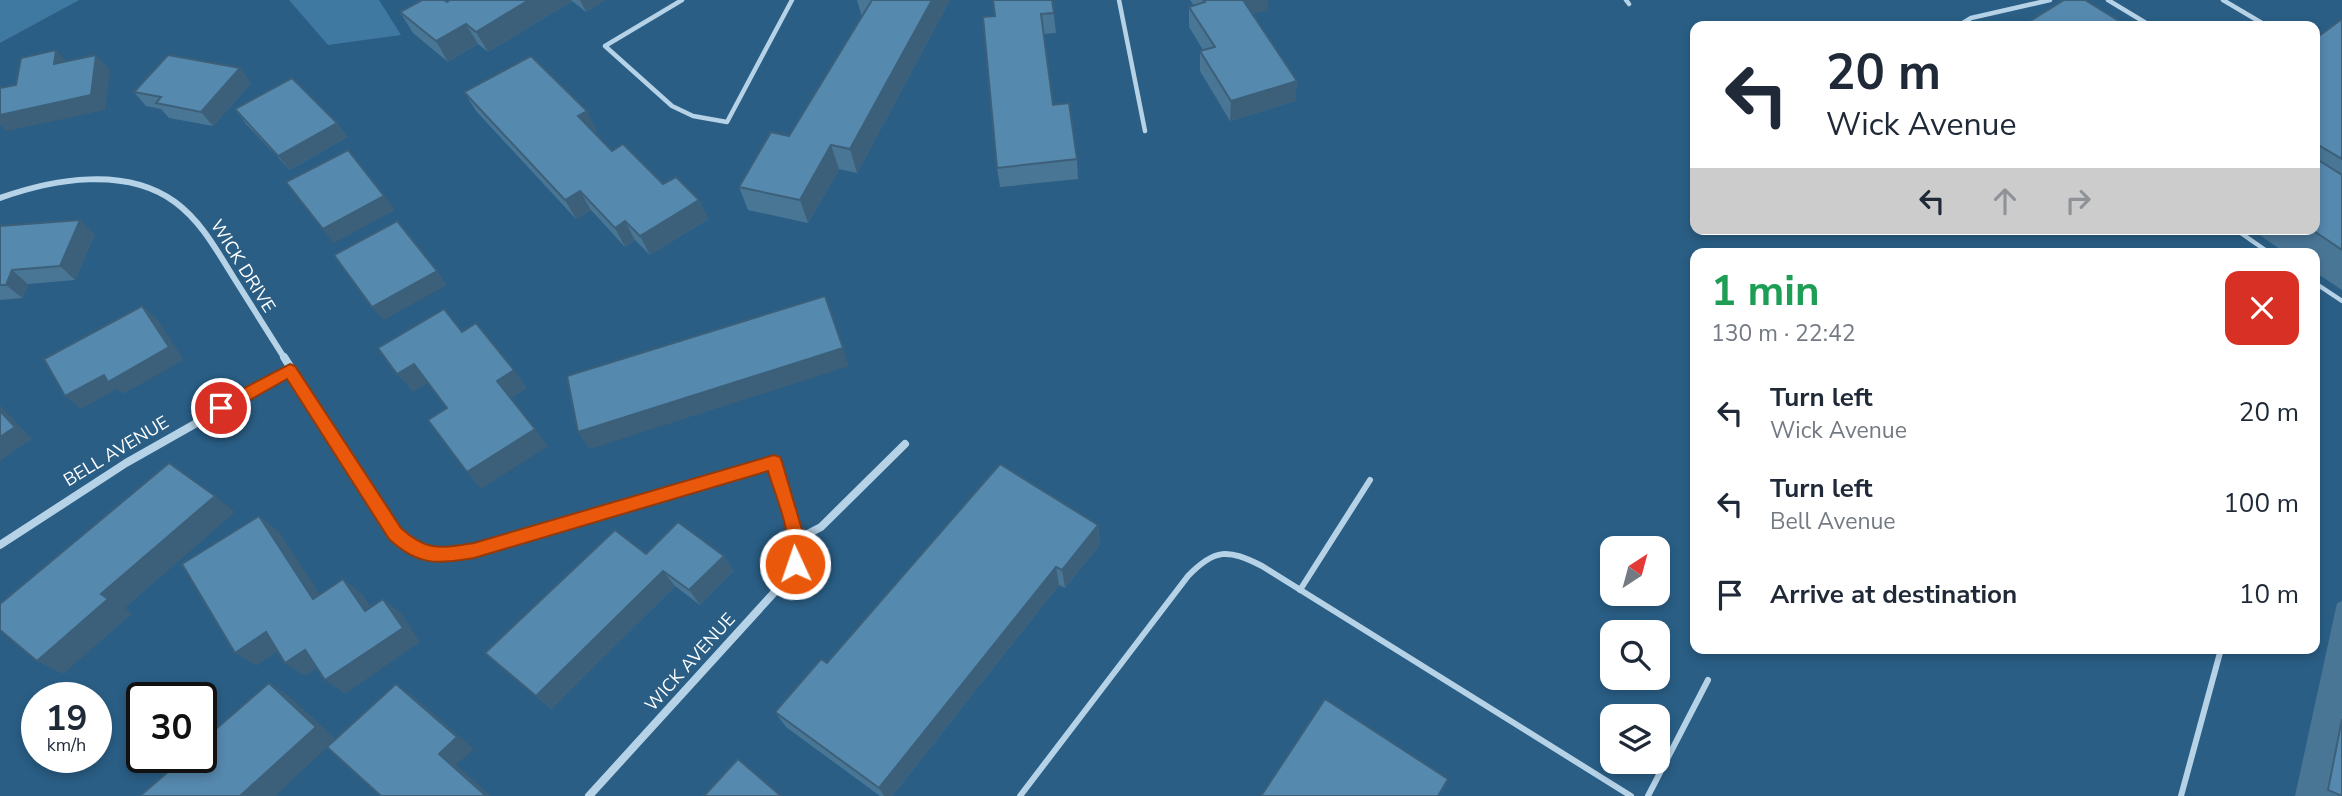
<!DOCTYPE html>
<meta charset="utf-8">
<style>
:root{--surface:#fff;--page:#f2f2f3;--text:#1f2937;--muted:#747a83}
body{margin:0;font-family:"Nunito Sans",sans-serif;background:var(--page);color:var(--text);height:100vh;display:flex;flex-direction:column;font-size:26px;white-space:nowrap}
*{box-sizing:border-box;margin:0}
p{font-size:23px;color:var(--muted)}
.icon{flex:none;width:38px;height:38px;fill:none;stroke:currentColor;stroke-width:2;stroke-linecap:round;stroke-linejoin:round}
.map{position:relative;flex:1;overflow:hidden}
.drawer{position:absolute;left:1690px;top:248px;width:630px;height:406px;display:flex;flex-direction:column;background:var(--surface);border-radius:14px;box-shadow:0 4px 10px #0003}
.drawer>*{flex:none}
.hud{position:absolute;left:1690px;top:21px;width:630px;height:214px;border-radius:14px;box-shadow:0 4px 10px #0003;background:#fff;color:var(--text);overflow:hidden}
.needle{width:46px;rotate:36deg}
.tools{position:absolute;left:1600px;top:536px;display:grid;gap:14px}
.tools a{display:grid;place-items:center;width:70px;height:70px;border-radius:14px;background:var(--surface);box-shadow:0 4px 10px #0003;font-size:35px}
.speed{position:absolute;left:21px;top:682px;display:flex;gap:14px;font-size:35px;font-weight:700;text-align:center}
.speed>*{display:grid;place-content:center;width:91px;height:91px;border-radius:50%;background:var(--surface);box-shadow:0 4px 10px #0003;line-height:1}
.speed small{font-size:18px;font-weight:400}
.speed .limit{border:4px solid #111;border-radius:10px;background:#fff;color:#111}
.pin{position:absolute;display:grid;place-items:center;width:60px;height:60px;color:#fff;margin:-30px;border:4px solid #fff;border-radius:50%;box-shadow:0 2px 7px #0007}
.me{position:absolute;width:77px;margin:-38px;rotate:357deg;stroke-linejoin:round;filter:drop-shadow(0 0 5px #0008)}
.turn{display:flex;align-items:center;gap:24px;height:147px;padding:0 21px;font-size:32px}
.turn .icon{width:91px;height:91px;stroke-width:2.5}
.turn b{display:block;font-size:49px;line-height:60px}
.lanes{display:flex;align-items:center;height:66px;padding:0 21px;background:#0003;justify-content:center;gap:35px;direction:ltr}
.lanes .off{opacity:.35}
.round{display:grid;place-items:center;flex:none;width:74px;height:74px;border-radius:14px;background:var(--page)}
.summary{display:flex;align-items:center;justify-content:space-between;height:119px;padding:0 21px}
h1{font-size:42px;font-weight:700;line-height:52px;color:#1e9e55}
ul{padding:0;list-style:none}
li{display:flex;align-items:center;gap:21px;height:91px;padding:0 21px}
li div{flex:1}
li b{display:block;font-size:26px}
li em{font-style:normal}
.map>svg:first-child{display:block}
</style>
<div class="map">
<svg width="2342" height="796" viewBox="0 0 2342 796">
<rect width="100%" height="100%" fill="#2a5e85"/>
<!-- green -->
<g fill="#3f78a1">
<path d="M0,0H79L0,43Z"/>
<path d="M289,0H379L401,35L328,45Z"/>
</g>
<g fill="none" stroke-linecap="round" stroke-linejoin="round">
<!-- service-far1 -->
<g stroke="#b5d2e7" stroke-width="4.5">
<path d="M682,0L605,46L672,106L693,116L727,122L792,0"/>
<path d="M1119,0L1145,131"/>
<path d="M1626,0L1629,4"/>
<path d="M2108,0L2151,26"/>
<path d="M2223,0L2267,26"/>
<path d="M1958,26L1971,18L2050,0"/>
<path d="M2235,229L2271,254"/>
<path d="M2315,283L2342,301"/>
</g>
<!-- service -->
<g stroke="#b5d2e7" stroke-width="6">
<path d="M1300,590L1370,480"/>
<path d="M1020,796L1188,576C1215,548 1228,549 1262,566L1631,796"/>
<path d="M1648,796L1708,680"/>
<path d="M2181,796L2221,649"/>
</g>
<!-- minor-far1 -->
<path stroke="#b5d2e7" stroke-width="6" d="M0,198C53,179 126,166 175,202C202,222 217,251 234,278C251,305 268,332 285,359"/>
<!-- minor -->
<g stroke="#b5d2e7" stroke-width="8">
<path d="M284,357L395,533C418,557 443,557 474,551L774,462L796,540C798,558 791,570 781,585L589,796"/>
<path d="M796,540L821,527L905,444"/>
<path d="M0,545L126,463L290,370"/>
</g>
</g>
<!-- wall -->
<g fill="#4a7696">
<path d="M450,0H605L586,12L572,1L488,52L478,44L448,62L413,33L400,12L447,2Z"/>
<path d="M857,0H950L857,173L839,169L808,223L748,210L739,187L789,136L862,17Z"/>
<path d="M1052,0L1056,33L1044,34L1053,105L1077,159L1078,179L1000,187L997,168L995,16Z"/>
<path d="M1190,0H1268V10L1252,14L1297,81L1295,101L1230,121L1200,71V51L1203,50L1189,27V7L1194,6Z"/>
<path d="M2342,19V290L2315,272V254H2287L2251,229H2315V39Z"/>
<path d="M251,83L213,126L169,118L161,109L146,106L134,92Z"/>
<path d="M464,92L597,131L594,133L612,151L663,184L699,200L708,219L650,255L635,240L625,247L591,210L576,219L476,111Z"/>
<path d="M235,109L337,123L347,137L290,170L246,124Z"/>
<path d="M0,226L95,234L75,280L28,284L22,298L0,300Z"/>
<path d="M1098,525L1100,544L1065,588L1059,585L892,796H880L786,727L775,712L827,663Z"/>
<path d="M646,554L724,556L733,571L700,605L675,586L551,709L485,653Z"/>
<path d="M2342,601V796H2295L2337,603Z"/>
</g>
<!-- shaded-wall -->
<g fill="#3c607a">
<path d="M529,0H571L572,1L488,52L476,32Z"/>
<path d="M580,0H605L586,12Z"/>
<path d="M932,0H950L857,173L850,149Z"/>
<path d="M1240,0H1268V10L1239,18Z"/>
<path d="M466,24L478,44L448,62L436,41Z"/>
<path d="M56,50L70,65L54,64Z"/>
<path d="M96,55L110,70L105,110L7,131L0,125V115Z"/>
<path d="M240,68L251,83L213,126L201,112Z"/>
<path d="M1297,81L1295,101L1230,121L1231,101Z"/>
<path d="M587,111L597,131L588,136L578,116Z"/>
<path d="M337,123L347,137L290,170L278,156Z"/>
<path d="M831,145L839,169L808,223L800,200Z"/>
<path d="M580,191L591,210L576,219L565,200Z"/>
<path d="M384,196L395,210L334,243L323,229Z"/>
<path d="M699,200L708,219L650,255L640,236Z"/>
<path d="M80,220L95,234L75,280L60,266Z"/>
<path d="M625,221L635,240L625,247L615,228Z"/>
<path d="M12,270L28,284L22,298L6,285Z"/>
<path d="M437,271L447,285L384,320L372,307Z"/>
<path d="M825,296L849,366L590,449L578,432Z"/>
<path d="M142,306L157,319L184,360L123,394L117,389L81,409L65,396Z"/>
<path d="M414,364L429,382L413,392L397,374Z"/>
<path d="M514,370L527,388L510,399L497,381Z"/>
<path d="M0,405L32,439L0,461Z"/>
<path d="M535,429L548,446L481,489L467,472Z"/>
<path d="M215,496L235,512L125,608L132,614L63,674L37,661L101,594Z"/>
<path d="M259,516L279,532L332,613L313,599Z"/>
<path d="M1098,525L1100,544L1065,588L1062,570Z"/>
<path d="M724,556L733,571L700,605L689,590Z"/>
<path d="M1056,567L1059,585L892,796H884L879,788Z"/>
<path d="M663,571L675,586L551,709L536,696Z"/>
<path d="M343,579L362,594L383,625L365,611Z"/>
<path d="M383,599L401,613L420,642L345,694L325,680Z"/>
<path d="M266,632L286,646L256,666L235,653Z"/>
<path d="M305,650L325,663L305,676L285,663Z"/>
<path d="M269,683L289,696L336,739L275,796H240Z"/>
<path d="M396,684L414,697L474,749L456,765L491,796H486L439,754Z"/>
</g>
<!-- building -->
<g fill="#5689ae" stroke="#3c607a" stroke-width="2">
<path d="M422,0H444L447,2L450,0H529L476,32L466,24L436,41L400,12Z"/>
<path d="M872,0H932L850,149L831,145L800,200L739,187L771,132L789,136Z"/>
<path d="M993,0H1052L1054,13L1041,14L1053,105L1069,103L1077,159L997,168L983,17L995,16Z"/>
<path d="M1203,0H1243L1297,81L1231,101L1200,51L1215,47L1189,7L1205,2Z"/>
<path d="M2064,0H2085L2127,26H2022Z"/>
<path d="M2342,19V159L2315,143V39Z"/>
<path d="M56,50L54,64L96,55L91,95L0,115V88L16,85L21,58Z"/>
<path d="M168,55L240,68L201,112L156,103L161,97L134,92Z"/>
<path d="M531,56L587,111L578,116L612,151L623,144L663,184L676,177L699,200L640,236L625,221L615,228L580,191L565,200L464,92Z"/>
<path d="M292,78L337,123L278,156L235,109Z"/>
<path d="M348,150L384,196L323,229L286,182Z"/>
<path d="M2315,158L2342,175V250L2311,229H2315Z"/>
<path d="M80,220L60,266L12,270L6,285H0V226Z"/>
<path d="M397,221L437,271L372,307L334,255Z"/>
<path d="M825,296L843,348L578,432L567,376Z"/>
<path d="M142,306L169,347L108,382L104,375L65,396L44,359Z"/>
<path d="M444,309L462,332L476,323L514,370L497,381L535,429L467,472L428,420L447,408L414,364L397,374L378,348Z"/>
<path d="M0,411L15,427L0,437Z"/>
<path d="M169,463L215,496L101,594L108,599L37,661L0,630V604Z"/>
<path d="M1000,464L1098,525L1062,570L1056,567L879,788L775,712L821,659L827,663Z"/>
<path d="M259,516L313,599L343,579L365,611L383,599L403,628L325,680L305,650L285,663L266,632L235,653L182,564Z"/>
<path d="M678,522L724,556L689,590L663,571L536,696L485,653L615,530L646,554Z"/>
<path d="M269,683L316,727L240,796H140L184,758H201V742Z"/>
<path d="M396,684L457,737L439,754L486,796H381L327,747Z"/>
<path d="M1325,699L1448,779L1438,796H1261Z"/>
<path d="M2342,719V796L2328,790Z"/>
<path d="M738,759L781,796H704Z"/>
</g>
<!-- route -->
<path fill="#ea580c" stroke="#983908" stroke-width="2" d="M290,364L295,366L401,528C427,552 440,548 474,543L774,455L780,457L782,462L805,540C806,551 805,559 801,569L795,571L789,569L786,564C794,536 776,498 768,471L474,558C436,564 418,566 389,539L287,379L227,413H216L213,408L216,403Z"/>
<g text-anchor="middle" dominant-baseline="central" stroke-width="7" stroke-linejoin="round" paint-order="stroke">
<!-- street labels -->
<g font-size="18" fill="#fff" stroke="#2a5e85">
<text transform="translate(243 266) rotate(58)">WICK DRIVE</text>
<text transform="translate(116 451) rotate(-31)">BELL AVENUE</text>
<text transform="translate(690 662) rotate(-48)">WICK AVENUE</text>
</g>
</g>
</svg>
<div class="tools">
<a><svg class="needle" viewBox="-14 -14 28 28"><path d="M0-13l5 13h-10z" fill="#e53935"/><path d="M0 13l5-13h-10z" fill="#747a83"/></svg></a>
<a><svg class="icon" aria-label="search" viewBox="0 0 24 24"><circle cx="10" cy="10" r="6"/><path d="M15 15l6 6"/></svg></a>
<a><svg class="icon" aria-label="layers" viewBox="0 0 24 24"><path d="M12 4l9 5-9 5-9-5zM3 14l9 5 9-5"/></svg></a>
</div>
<div class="speed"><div>19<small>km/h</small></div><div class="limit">30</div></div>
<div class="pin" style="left:221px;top:408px;background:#d93025"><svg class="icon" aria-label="arrive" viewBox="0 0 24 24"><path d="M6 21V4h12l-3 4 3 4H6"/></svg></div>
<svg class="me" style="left:795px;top:564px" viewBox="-20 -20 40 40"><circle r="17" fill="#ea580c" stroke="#fff" stroke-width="3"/><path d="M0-11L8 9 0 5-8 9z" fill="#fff"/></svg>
<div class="hud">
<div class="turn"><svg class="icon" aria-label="left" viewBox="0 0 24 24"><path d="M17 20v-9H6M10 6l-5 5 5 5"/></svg><div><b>20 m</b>Wick Avenue</div></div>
<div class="lanes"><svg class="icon" aria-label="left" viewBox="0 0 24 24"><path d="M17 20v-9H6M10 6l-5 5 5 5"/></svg><svg class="icon off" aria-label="ahead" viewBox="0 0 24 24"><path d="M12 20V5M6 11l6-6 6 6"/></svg><svg class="icon off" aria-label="right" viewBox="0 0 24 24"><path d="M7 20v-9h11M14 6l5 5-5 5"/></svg></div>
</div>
<section class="drawer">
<div class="summary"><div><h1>1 min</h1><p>130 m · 22:42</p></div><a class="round" style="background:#d93025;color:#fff"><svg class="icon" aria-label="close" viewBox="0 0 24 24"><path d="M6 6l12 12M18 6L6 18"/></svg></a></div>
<ul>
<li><svg class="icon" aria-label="left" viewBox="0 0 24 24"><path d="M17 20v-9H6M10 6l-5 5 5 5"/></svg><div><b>Turn left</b><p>Wick Avenue</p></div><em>20 m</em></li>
<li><svg class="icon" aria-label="left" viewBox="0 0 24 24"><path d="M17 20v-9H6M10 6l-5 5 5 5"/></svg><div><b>Turn left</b><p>Bell Avenue</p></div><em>100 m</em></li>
<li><svg class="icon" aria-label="arrive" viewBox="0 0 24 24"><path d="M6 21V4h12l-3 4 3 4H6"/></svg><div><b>Arrive at destination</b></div><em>10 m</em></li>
</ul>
</section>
</div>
